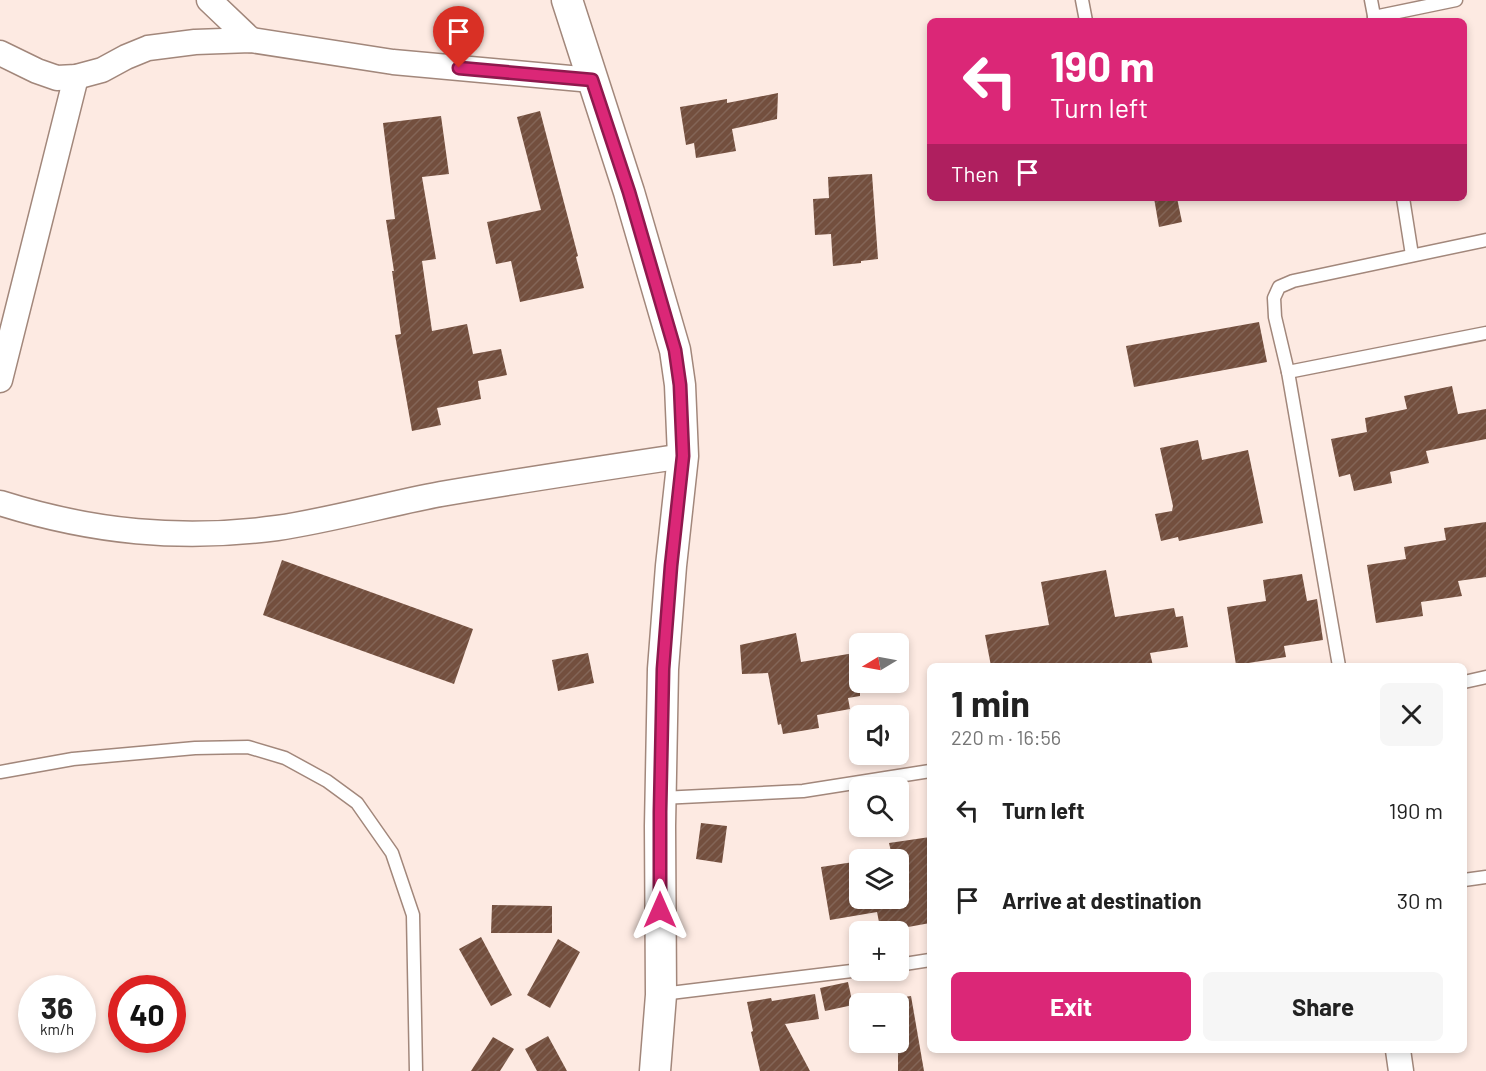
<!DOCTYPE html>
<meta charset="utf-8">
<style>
:root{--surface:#fff;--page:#f6f6f6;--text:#222;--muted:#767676;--accent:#db2777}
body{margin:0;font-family:Barlow,sans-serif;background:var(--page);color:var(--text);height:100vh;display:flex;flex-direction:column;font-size:22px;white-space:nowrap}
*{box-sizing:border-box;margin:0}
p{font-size:20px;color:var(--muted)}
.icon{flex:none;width:33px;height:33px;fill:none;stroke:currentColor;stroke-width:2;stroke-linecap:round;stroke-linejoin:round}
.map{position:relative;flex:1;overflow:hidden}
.drawer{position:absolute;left:927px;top:663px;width:540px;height:390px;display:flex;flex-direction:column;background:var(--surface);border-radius:9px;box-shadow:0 3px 9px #0003}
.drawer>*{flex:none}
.hud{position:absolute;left:927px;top:18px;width:540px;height:183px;border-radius:9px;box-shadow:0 3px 9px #0003;background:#db2777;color:#fff;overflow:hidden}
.needle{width:39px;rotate:260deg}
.buttons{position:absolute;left:849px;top:633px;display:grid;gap:12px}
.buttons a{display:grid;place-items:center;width:60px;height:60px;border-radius:9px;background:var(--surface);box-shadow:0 3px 9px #0003;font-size:30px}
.speed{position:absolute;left:18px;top:975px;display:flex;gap:12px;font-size:30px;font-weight:700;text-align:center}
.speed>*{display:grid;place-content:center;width:78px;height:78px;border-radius:50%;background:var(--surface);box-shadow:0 3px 9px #0003;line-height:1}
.speed small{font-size:15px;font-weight:400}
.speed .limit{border:9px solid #d22;background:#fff;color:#111}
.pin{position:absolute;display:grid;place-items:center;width:51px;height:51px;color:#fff;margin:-62px -26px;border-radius:50% 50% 50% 0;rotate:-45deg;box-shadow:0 0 6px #0007}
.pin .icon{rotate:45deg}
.me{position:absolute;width:66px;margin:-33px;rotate:0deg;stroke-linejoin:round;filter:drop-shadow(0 0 4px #0008)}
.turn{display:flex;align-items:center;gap:21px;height:126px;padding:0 24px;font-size:27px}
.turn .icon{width:78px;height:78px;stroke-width:2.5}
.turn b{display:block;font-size:42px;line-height:51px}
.then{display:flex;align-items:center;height:57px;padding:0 24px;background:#0003;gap:12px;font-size:22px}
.round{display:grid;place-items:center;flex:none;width:63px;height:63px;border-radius:9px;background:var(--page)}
.overview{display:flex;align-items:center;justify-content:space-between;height:102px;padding:0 24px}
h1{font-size:36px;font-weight:700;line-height:45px}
.cta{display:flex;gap:12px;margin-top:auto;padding:12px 24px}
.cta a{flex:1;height:69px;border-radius:9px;background:var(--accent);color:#fff;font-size:24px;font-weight:700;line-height:69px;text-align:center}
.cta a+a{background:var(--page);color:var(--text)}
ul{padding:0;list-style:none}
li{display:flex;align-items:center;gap:18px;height:90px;padding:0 24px}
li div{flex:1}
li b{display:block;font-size:22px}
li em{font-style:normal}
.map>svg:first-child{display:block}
</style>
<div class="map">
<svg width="1486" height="1071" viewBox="0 0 1486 1071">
<defs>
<pattern id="building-hatch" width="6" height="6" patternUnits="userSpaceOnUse" patternTransform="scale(1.5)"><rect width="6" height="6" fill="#734f3e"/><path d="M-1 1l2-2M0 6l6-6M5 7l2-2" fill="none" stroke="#836557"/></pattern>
</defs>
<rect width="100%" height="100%" fill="#fdeae2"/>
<!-- building -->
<g fill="url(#building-hatch)">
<path d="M778,93L777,119L732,129L736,151L696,158L694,143L686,145L680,107L727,99V103Z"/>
<path d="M540,111L578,256L576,257L584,288L520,302L511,261L496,264L487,222L541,210L517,117Z"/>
<path d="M441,116L449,174L422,177L436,259L422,261L432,331L467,324L473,354L501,349L507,375L478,381L481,399L437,408L441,425L412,431L395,335L401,334L392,271H394L386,220L395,219L383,123Z"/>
<path d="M872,174L878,259L861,261V263L833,266L831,234L815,235L813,199L829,198L828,177Z"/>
<path d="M1154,198H1177L1182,222L1159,227Z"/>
<path d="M1259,322L1267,362L1134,387L1126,346Z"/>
<path d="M1452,386L1458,414L1486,409V439L1426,451L1429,463L1390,472L1392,483L1354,491L1350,474L1339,477L1331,439L1367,432L1365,418L1407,409L1404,396Z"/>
<path d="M1198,440L1202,460L1248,450L1263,523L1179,541L1178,537L1161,541L1155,514L1172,511L1173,506L1160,448Z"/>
<path d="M1486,522V577L1458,581L1462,596L1421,602L1423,616L1376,623L1367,565L1406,559L1404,547L1446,540L1444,528Z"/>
<path d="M282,560L473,629L454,684L263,615Z"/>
<path d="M1106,570L1115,617L1174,608L1176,617L1183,616L1188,647L1150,653L1153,666H991L985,635L1049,625L1041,582Z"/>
<path d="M1302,574L1307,601L1317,599L1323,640L1284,646L1286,657L1236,665L1227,607L1266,601L1263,580Z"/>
<path d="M796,633L801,662L860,652V696L848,698L850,709L817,715L819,728L783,734L781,724L778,725L768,673L742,674L740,645Z"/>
<path d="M588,653L594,683L558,691L552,660Z"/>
<path d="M701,823L727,826L722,863L696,859Z"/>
<path d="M930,837V923L881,932L877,912L830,920L821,867L860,861V898H898V860H870L892,856L889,843Z"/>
<path d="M492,905L552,906V933H491Z"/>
<path d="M481,937L512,995L491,1006L459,949Z"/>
<path d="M558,939L580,952L550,1008L527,995Z"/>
<path d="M848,982L853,1005L825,1011L820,988Z"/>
<path d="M815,994L819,1019L785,1024L810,1071H760L751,1032L753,1031L747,1002L771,998L772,1001Z"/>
<path d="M911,996L924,1071H898V998Z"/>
<path d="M548,1036L567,1071H537L525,1049Z"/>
<path d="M493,1037L514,1049L500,1071H471Z"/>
</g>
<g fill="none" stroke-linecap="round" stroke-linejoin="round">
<!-- service casing -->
<g stroke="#a2877b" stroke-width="15">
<g id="service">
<path d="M1082,0L1086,21"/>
<path d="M1371,0L1375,21"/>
<path d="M1374,17L1456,0"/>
<path d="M1403,198L1412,255"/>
<path d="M1288,372L1486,333"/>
<path d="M1339,666L1288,372L1275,317L1274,298L1279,287L1293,281L1486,240"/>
<path d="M1464,682L1486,677"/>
<path d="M0,772L73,759L195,748L248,747L285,758L327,781L357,803L392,853L413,915L416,1071"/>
<path d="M661,798L803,791L930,771"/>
<path d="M1464,880L1486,877"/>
<path d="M898,965L930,960"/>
<path d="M662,994L860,970"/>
</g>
</g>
<!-- minor casing -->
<g stroke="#a2877b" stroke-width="27">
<g id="minor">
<path d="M209,0L251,40"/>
<path d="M0,53L37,71L57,78L76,77L102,70L126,57L148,48L195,42L251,40L393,62L592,80"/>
<path d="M0,380L76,77"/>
<path d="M0,503C92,532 181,541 277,528C332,520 387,504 441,494C522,480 603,468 683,456"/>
<path d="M1398,1050L1401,1071"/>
</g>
</g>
<!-- tertiary casing -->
<g stroke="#a2877b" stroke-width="33">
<path id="tertiary" d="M567,0L629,192L675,350L680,385L683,456L671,566L663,669L660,826L661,995L655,1071"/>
</g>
<!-- service -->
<use href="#service" stroke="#fff" stroke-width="12"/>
<!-- minor -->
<use href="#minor" stroke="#fff" stroke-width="24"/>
<!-- tertiary -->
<use href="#tertiary" stroke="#fff" stroke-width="30"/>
</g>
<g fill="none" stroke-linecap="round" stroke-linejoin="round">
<!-- route casing -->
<g stroke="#8e194d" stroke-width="15">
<path id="route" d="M459,68L592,80L629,192L675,350L680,385L683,456L671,566L663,669L660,812V910"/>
</g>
<!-- route -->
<use href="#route" stroke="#db2777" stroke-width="10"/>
</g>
</svg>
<div class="buttons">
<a><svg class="needle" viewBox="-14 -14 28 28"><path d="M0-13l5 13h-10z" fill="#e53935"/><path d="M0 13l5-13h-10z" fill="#767676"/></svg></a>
<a><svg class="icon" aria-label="sound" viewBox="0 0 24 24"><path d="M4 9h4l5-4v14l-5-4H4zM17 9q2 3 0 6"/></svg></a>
<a><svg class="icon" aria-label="search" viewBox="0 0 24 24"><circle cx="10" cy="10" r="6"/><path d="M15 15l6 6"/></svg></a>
<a><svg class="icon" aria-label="layers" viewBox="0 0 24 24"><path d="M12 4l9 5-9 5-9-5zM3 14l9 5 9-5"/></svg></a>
<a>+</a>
<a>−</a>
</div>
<div class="speed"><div>36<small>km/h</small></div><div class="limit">40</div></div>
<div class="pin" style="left:459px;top:68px;background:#d93025"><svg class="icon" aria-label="arrive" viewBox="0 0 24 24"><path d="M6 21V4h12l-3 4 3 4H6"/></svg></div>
<svg class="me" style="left:660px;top:910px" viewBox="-20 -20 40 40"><path d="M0-17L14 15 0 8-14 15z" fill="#db2777" stroke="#fff" stroke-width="4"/></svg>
<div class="hud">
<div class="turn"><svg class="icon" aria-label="left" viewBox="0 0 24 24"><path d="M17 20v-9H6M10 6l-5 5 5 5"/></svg><div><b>190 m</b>Turn left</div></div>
<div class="then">Then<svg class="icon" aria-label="arrive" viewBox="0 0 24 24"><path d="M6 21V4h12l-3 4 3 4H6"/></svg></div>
</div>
<section class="drawer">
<div class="overview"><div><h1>1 min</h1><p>220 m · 16:56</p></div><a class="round"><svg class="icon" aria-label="close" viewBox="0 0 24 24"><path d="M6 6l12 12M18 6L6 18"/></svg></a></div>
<ul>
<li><svg class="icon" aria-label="left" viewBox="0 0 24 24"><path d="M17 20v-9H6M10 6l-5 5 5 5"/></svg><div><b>Turn left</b></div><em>190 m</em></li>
<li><svg class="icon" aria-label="arrive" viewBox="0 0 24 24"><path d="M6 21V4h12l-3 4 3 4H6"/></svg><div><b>Arrive at destination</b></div><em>30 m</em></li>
</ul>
<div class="cta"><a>Exit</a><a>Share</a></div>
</section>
</div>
